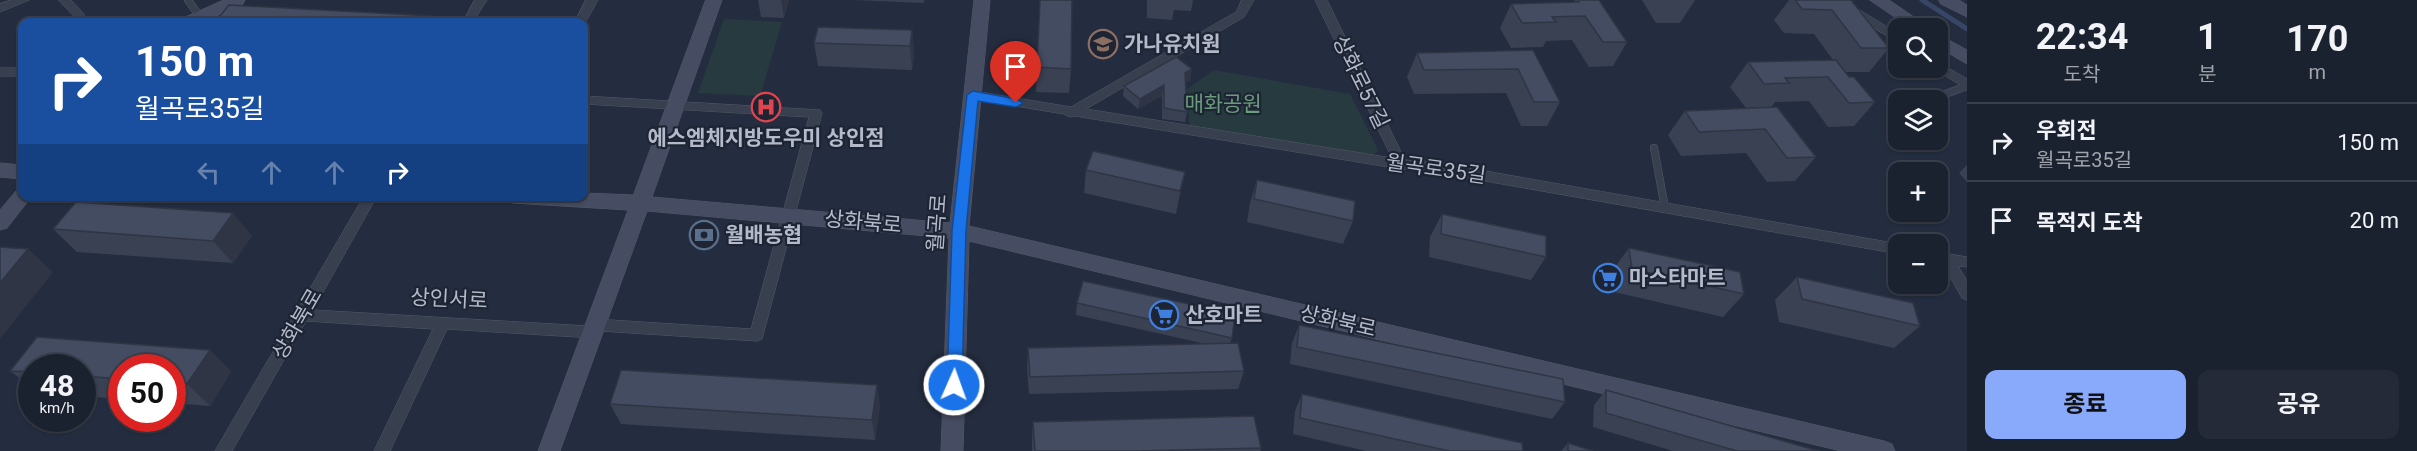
<!DOCTYPE html>
<html lang="ko">
<meta charset="utf-8">
<style>
:root{--surface:#1b222f;--page:#242a37;--text:#f1f3f6;--muted:#a0a4aa;--line:#393f4b;--accent:#89a9fa}
body{margin:0;font-family:Roboto,"Noto Sans KR",sans-serif;background:var(--page);color:var(--text);height:100vh;display:flex;flex-direction:column;font-size:22px;white-space:nowrap}
*{box-sizing:border-box;margin:0}
p{font-size:20px;color:var(--muted)}
.icon{flex:none;width:33px;height:33px;fill:none;stroke:currentColor;stroke-width:2;stroke-linecap:round;stroke-linejoin:round}
.map{position:relative;flex:1;overflow:hidden}
.side{display:flex;flex-direction:column;background:var(--surface);width:450px}
.side>*{flex:none}
.banner{position:absolute;left:18px;top:18px;width:570px;height:183px;border-radius:12px;box-shadow:0 2px 4px #0004,0 0 0 2px var(--line);background:#1a4fa0;color:#fff;overflow:hidden}
.buttons{position:absolute;left:1888px;top:18px;display:grid;gap:12px}
.buttons a{display:grid;place-items:center;width:60px;height:60px;border-radius:12px;background:var(--surface);box-shadow:0 2px 4px #0004,0 0 0 2px var(--line);font-size:30px}
.speed{position:absolute;left:18px;top:354px;display:flex;gap:12px;font-size:30px;font-weight:700;text-align:center}
.speed>*{display:grid;place-content:center;width:78px;height:78px;border-radius:50%;background:var(--surface);box-shadow:0 2px 4px #0004,0 0 0 2px var(--line);line-height:1}
.speed small{font-size:15px;font-weight:400}
.speed .limit{border:9px solid #d22;background:#fff;color:#111}
.pin{position:absolute;display:grid;place-items:center;width:51px;height:51px;color:#fff;margin:-62px -26px;border-radius:50% 50% 50% 0;rotate:-45deg;box-shadow:0 0 6px #0007}
.pin .icon{rotate:45deg}
.me{position:absolute;width:66px;margin:-33px;rotate:2deg;stroke-linejoin:round;filter:drop-shadow(0 0 4px #0008)}
.turn{display:flex;align-items:center;gap:21px;height:126px;padding:0 18px;font-size:27px}
.turn .icon{width:78px;height:78px;stroke-width:2.5}
.turn b{display:block;font-size:42px;line-height:51px}
.lanes{display:flex;align-items:center;height:57px;padding:0 18px;background:#0003;justify-content:center;gap:30px;direction:ltr}
.lanes .off{opacity:.35}
.eta{display:flex;justify-content:space-evenly;align-items:center;height:102px;text-align:center}
.eta b{font-size:36px;font-weight:700;line-height:42px}
.primary-button{display:flex;gap:12px;margin-top:auto;padding:12px 18px}
.primary-button a{flex:1;height:69px;border-radius:12px;background:var(--accent);color:#111;font-size:24px;font-weight:700;line-height:69px;text-align:center}
.primary-button a+a{background:var(--page);color:var(--text)}
ul{padding:0;list-style:none}
li{display:flex;align-items:center;gap:18px;height:78px;padding:0 18px;border-top:2px solid var(--line)}
li div{flex:1}
li b{display:block;font-size:22px}
li em{font-style:normal}
main{display:flex;flex:1;min-height:0}
.map>svg:first-child{display:block}
</style>
<main>
<div class="map">
<svg width="1967" height="451" viewBox="0 0 1967 451">
<rect width="100%" height="100%" fill="#242d3f"/>
<!-- green -->
<g fill="#263a40">
<path d="M724,19L782,22L760,96L698,93Z"/>
<path d="M1214,70L1350,94L1378,150L1370,159L1190,131L1186,90Z"/>
</g>
<g fill="none" stroke-linecap="round" stroke-linejoin="round">
<!-- stream -->
<path stroke="#374666" stroke-width="5" d="M1922,0L1967,29"/>
<!-- lane casing -->
<g stroke="#535a69" stroke-width="8">
<g id="lane">
<path d="M188,0L200,17"/>
<path d="M1929,100L1967,86"/>
<path d="M1654,148L1665,208"/>
</g>
</g>
<!-- street casing -->
<g stroke="#535a69" stroke-width="1">
<g id="street">
<path d="M12,0H29L0,12V4Z"/>
<path d="M59,0H71L84,14V20L81,22H70L74,17Z"/>
<path d="M475,0H487L473,22H463Z"/>
<path d="M586,0H598L584,25V22H575Z"/>
<path d="M1242,0H1254L1244,17L1086,109L1392,158L1315,0H1327L1405,160L1434,162L1899,244H1902H1899V254L1434,172L1401,169L1075,116L1070,117L1064,114L973,99L967,95L973,91L1071,107L1236,12Z"/>
<path d="M1829,0H1843L1899,34V43Z"/>
<path d="M1938,62L1967,79V89L1934,69L1938,68Z"/>
<rect x="0" y="68" width="22" height="8"/>
<path d="M584,96L820,110L822,113L762,339L757,341L600,331L598,336L593,338L447,329L390,451H374L433,329L306,321L232,451H215L364,196H377L313,310L588,326L590,321L595,319L751,329L809,117L584,104Z"/>
<path d="M1938,252L1967,257V267L1958,266L1967,281V300L1962,298L1942,263L1938,262Z"/>
</g>
</g>
<!-- secondary casing -->
<g stroke="#535a69" stroke-width="1">
<g id="secondary">
<path d="M224,0H245L243,4L203,22H182L184,18Z"/>
<path d="M706,0H722L652,197L950,223L974,0H990L969,226L1884,441L1892,444L1895,451H1841L969,241L963,451H941L949,238L647,211L560,451H538L628,210L513,203L506,201L504,196H584V193L633,195Z"/>
<path d="M1870,0H1889L1930,28H1911Z"/>
<path d="M1939,0H1959L1967,5V17L1941,4Z"/>
<path d="M1938,34L1967,50V64L1938,47Z"/>
<path d="M0,163L22,165V179L0,177Z"/>
<path d="M22,189V196H32L7,228L0,230V210L16,191Z"/>
</g>
</g>
<!-- lane -->
<use href="#lane" stroke="#383f4f" stroke-width="7"/>
<!-- street -->
<use href="#street" fill="#383f4f" fill-rule="evenodd"/>
<!-- secondary -->
<use href="#secondary" fill="#464d62" fill-rule="evenodd"/>
</g>
<!-- wall -->
<g fill="#3a4153">
<path d="M758,0H789L784,18L761,17Z"/>
<path d="M853,0H924V3Z"/>
<path d="M1040,0L1071,69L1069,93L1036,92Z"/>
<path d="M1147,0H1193L1191,11L1174,10L1172,20L1147,18Z"/>
<path d="M1575,0H1599L1627,42L1613,66L1589,67L1572,40L1546,41L1543,47L1511,48L1500,28L1511,4L1574,2Z"/>
<path d="M1642,0H1695L1680,23H1656Z"/>
<path d="M1789,0H1851L1889,48L1869,72H1845L1875,102L1854,126L1828,127L1809,101L1775,102L1771,107L1746,108L1730,87L1748,62L1833,60L1814,34L1784,33L1774,20Z"/>
<path d="M216,21L435,22H217Z"/>
<path d="M912,30L914,54L912,70L818,66L814,43Z"/>
<path d="M1533,50L1560,102L1547,126H1521L1506,93L1414,94L1407,77L1417,53Z"/>
<path d="M1190,80L1186,82L1187,112L1185,122L1162,119V96L1138,109L1123,96L1124,86Z"/>
<path d="M1777,107L1816,157L1795,181L1767,182L1746,153L1681,156L1668,135L1685,111Z"/>
<path d="M1967,165V182L1959,173Z"/>
<path d="M1086,170L1185,172L1176,214L1084,193Z"/>
<path d="M1257,180L1353,221L1343,244L1247,222L1250,203Z"/>
<path d="M1442,214L1546,257L1531,280L1429,257L1430,237Z"/>
<path d="M53,229L252,236L233,263L77,252Z"/>
<path d="M1629,248L1744,294L1723,317L1614,292L1612,271Z"/>
<path d="M1797,277L1920,326L1894,348L1779,322L1775,300Z"/>
<path d="M1077,303L1232,338L1230,343L1244,371L1238,389L1029,394L1027,366L1028,348L1206,344L1076,315Z"/>
<path d="M1299,325L1565,402L1552,419L1290,364L1292,343Z"/>
<path d="M37,337L210,350L231,372L210,406L172,403V368H122V399L82,396V368H32V387L10,371Z"/>
<path d="M1606,390L1820,451H1673L1593,427L1594,405Z"/>
<path d="M1302,394L1523,451H1366L1293,434L1295,411Z"/>
<path d="M610,404L880,406L875,440L621,424Z"/>
<path d="M1033,422L1261,448L1260,451H1032V439Z"/>
<path d="M1568,443L1593,451H1561Z"/>
</g>
<!-- shaded-wall -->
<g fill="#2f3544">
<path d="M781,0H789L784,18Z"/>
<path d="M432,16L435,22H428Z"/>
<path d="M912,30L914,54L912,70L910,46Z"/>
<path d="M1192,69L1190,80L1183,84L1185,73Z"/>
<path d="M1164,85L1162,96L1138,109L1140,99Z"/>
<path d="M1185,172L1180,196L1176,214L1180,191Z"/>
<path d="M233,213L252,236L233,263L213,241Z"/>
<path d="M28,249L53,272L0,339V283Z"/>
<path d="M210,350L231,372L210,406L187,384Z"/>
<path d="M877,385L880,406L875,440L872,420Z"/>
</g>
<!-- building -->
<g fill="#434c61" stroke="#2f3544" stroke-width="1.5">
<path d="M1040,0H1072L1071,69L1037,67Z"/>
<path d="M1578,0H1599L1627,42H1603L1585,16L1552,17L1556,22L1522,23L1511,4L1579,2Z"/>
<path d="M1795,0H1851L1889,48H1861L1832,10L1802,9Z"/>
<path d="M229,5L432,16L428,22H250L216,21Z"/>
<path d="M818,27L912,30L910,46L814,43Z"/>
<path d="M1533,50L1560,102H1534L1518,69L1424,70L1417,53Z"/>
<path d="M1176,57L1192,69L1185,73L1187,112L1164,108V85L1140,99L1124,86Z"/>
<path d="M1836,60L1849,77H1854L1875,102L1849,103L1828,77L1785,78L1789,83L1764,84L1748,62Z"/>
<path d="M1777,107L1816,157L1787,158L1765,129L1699,132L1685,111Z"/>
<path d="M1093,151L1185,172L1180,191L1086,170Z"/>
<path d="M1257,180L1355,201L1353,221L1254,199Z"/>
<path d="M76,202L233,213L213,241L53,229Z"/>
<path d="M1442,214L1546,236V257L1441,234Z"/>
<path d="M0,247L28,249L0,283Z"/>
<path d="M1629,248L1740,272L1744,294L1632,269Z"/>
<path d="M1797,277L1913,303L1920,326L1802,299Z"/>
<path d="M1083,281L1235,314L1232,338L1077,303Z"/>
<path d="M1299,325L1563,379L1565,402L1297,347Z"/>
<path d="M37,337L210,350L187,384L172,383V368H122V379L82,376V368H32V372L10,371Z"/>
<path d="M1238,343L1244,371L1030,377L1028,348Z"/>
<path d="M621,370L877,385L872,420L610,404Z"/>
<path d="M1606,390L1808,448L1820,451H1737L1606,413Z"/>
<path d="M1302,394L1522,443L1523,451H1449L1300,418Z"/>
<path d="M1254,416L1261,448L1137,451H1035L1033,422Z"/>
<path d="M1568,443L1593,451H1568Z"/>
</g>
<!-- route -->
<path fill="#1a73e8" stroke="#114b97" stroke-width="1.5" d="M973,91L1016,99L1023,103L1016,107L978,101L966,231L962,385L960,390L954,392L949,390L947,385L952,231L967,95Z"/>
<!-- icons -->
<defs>
<g id="school-ring" transform="scale(1.5)"><circle r="9.5" fill="#1d2434" stroke="#8d6e63" stroke-width="1.5"/><path d="M0-5L7-2L0 1L-7-2ZM-4 1L0 2.5L4 1V4Q0 6-4 4Z" fill="#8d6e63"/></g>
<g id="hospital-ring" transform="scale(1.5)"><circle r="9.5" fill="#1d2434" stroke="#e0444e" stroke-width="1.5"/><path d="M-5-5h3v3.5h4V-5h3V5h-3V1.5h-4V5h-3Z" fill="#e0444e"/></g>
<g id="bank-ring" transform="scale(1.5)"><circle r="9.5" fill="#1d2434" stroke="#5c6f8a" stroke-width="1.5"/><path d="M-6-4H6V4H-6ZM0-2.3a2.3 2.3 0 1 0 0 4.6a2.3 2.3 0 1 0 0-4.6Z" fill="#5c6f8a"/></g>
<g id="supermarket-ring" transform="scale(1.5)"><circle r="9.5" fill="#1d2434" stroke="#3f7fe0" stroke-width="1.5"/><path d="M-6-5.5h2.5l.6 2H6L4.5 2H-2.5L-4.4-4H-6ZM-1.5 3.2a1.3 1.3 0 1 0 .1 0ZM3 3.2a1.3 1.3 0 1 0 .1 0Z" fill="#3f7fe0"/></g>
</defs>
<g fill-rule="evenodd">
<use href="#school-ring" x="1103" y="44"/>
<use href="#hospital-ring" x="766" y="107"/>
<use href="#bank-ring" x="704" y="235"/>
<use href="#supermarket-ring" x="1608" y="278"/>
<use href="#supermarket-ring" x="1164" y="315"/>
</g>
<g text-anchor="middle" dominant-baseline="central" stroke-width="4.5" stroke-linejoin="round" paint-order="stroke">
<!-- poi labels -->
<g font-size="21" font-weight="bold" fill="#b4bac9" stroke="#1d2434" text-anchor="start">
<text x="1124" y="44">가나유치원</text>
<text x="766" y="138" text-anchor="middle">에스엠체지방도우미 상인점</text>
<text x="725" y="235">월배농협</text>
<text x="1629" y="278">마스타마트</text>
<text x="1185" y="315">산호마트</text>
</g>
<!-- street labels -->
<g font-size="21" fill="#b4bac9" stroke="#1d2434">
<text transform="translate(1361 82) rotate(64)">상화로57길</text>
<text transform="translate(1436 169) rotate(8)">월곡로35길</text>
<text transform="translate(863 222) rotate(5)">상화북로</text>
<text transform="translate(937 223) rotate(-86)">월곡로</text>
<text transform="translate(449 299) rotate(3)">상인서로</text>
<text transform="translate(1338 321) rotate(13)">상화북로</text>
<text transform="translate(297 324) rotate(-60)">상화북로</text>
</g>
<!-- park labels -->
<g font-size="21" fill="#6a9b7a" stroke="#1d2434">
<text x="1223" y="104">매화공원</text>
</g>
</g>
</svg>
<div class="buttons">
<a><svg class="icon" aria-label="search" viewBox="0 0 24 24"><circle cx="10" cy="10" r="6"/><path d="M15 15l6 6"/></svg></a>
<a><svg class="icon" aria-label="layers" viewBox="0 0 24 24"><path d="M12 4l9 5-9 5-9-5zM3 14l9 5 9-5"/></svg></a>
<a>+</a>
<a>−</a>
</div>
<div class="speed"><div>48<small>km/h</small></div><div class="limit">50</div></div>
<div class="pin" style="left:1016px;top:103px;background:#d93025"><svg class="icon" aria-label="arrive" viewBox="0 0 24 24"><path d="M6 21V4h12l-3 4 3 4H6"/></svg></div>
<svg class="me" style="left:954px;top:385px" viewBox="-20 -20 40 40"><circle r="17" fill="#1a73e8" stroke="#fff" stroke-width="3"/><path d="M0-11L8 9 0 5-8 9z" fill="#fff"/></svg>
<div class="banner">
<div class="turn"><svg class="icon" aria-label="right" viewBox="0 0 24 24"><path d="M7 20v-9h11M14 6l5 5-5 5"/></svg><div><b>150 m</b>월곡로35길</div></div>
<div class="lanes"><svg class="icon off" aria-label="left" viewBox="0 0 24 24"><path d="M17 20v-9H6M10 6l-5 5 5 5"/></svg><svg class="icon off" aria-label="ahead" viewBox="0 0 24 24"><path d="M12 20V5M6 11l6-6 6 6"/></svg><svg class="icon off" aria-label="ahead" viewBox="0 0 24 24"><path d="M12 20V5M6 11l6-6 6 6"/></svg><svg class="icon" aria-label="right" viewBox="0 0 24 24"><path d="M7 20v-9h11M14 6l5 5-5 5"/></svg></div>
</div>
</div>
<section class="side">
<div class="eta">
<div><b>22:34</b><p>도착</p></div>
<div><b>1</b><p>분</p></div>
<div><b>170</b><p>m</p></div>
</div>
<ul>
<li><svg class="icon" aria-label="right" viewBox="0 0 24 24"><path d="M7 20v-9h11M14 6l5 5-5 5"/></svg><div><b>우회전</b><p>월곡로35길</p></div><em>150 m</em></li>
<li><svg class="icon" aria-label="arrive" viewBox="0 0 24 24"><path d="M6 21V4h12l-3 4 3 4H6"/></svg><div><b>목적지 도착</b></div><em>20 m</em></li>
</ul>
<div class="primary-button"><a>종료</a><a>공유</a></div>
</section>
</main>
